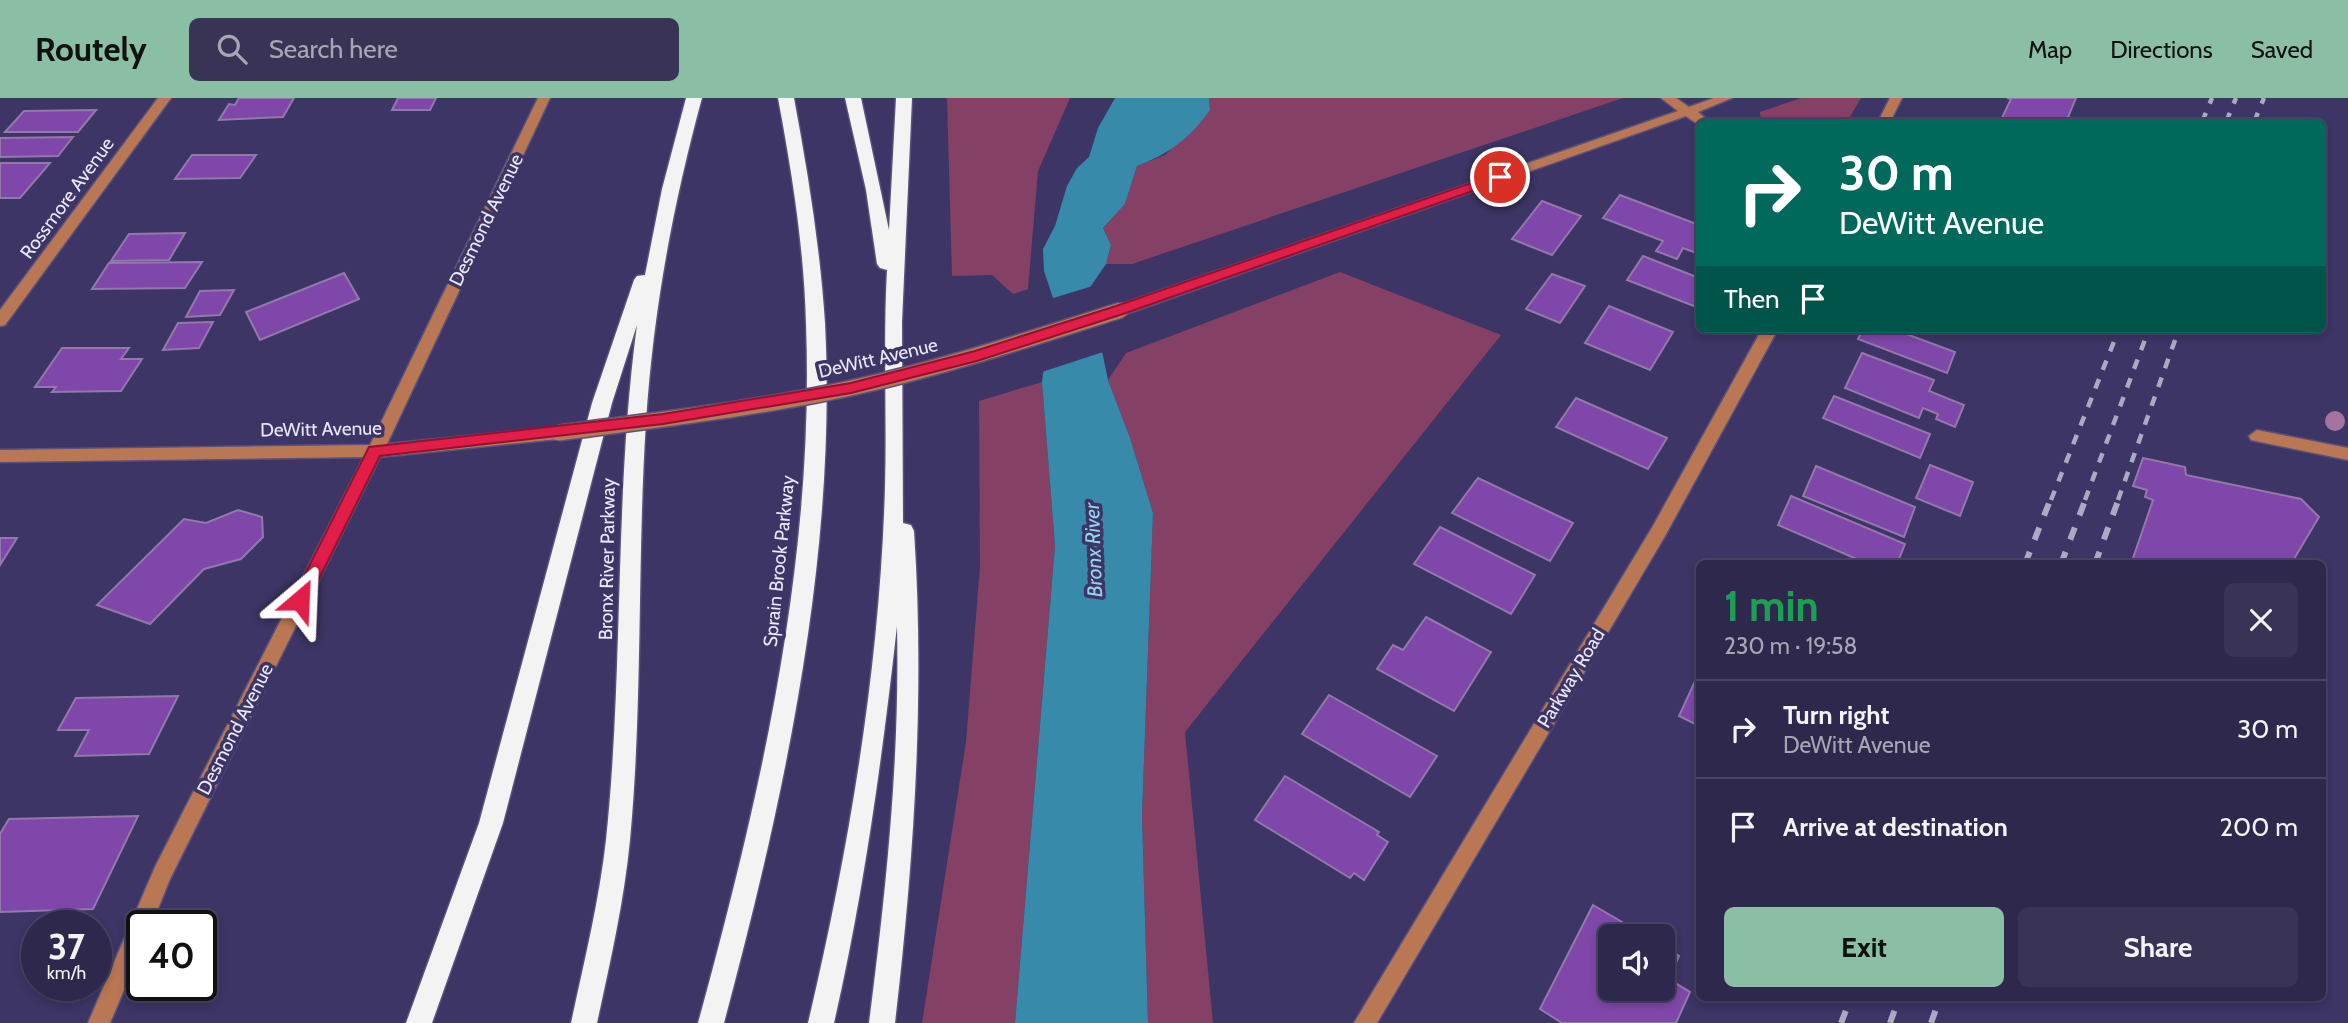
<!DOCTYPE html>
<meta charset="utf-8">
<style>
:root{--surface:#2d284c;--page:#393456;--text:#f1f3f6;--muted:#a7a6b5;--line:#484464;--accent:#8abfa5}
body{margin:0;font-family:Cabin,sans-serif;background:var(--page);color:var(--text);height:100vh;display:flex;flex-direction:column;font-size:26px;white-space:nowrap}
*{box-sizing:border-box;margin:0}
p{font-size:23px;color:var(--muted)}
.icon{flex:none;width:38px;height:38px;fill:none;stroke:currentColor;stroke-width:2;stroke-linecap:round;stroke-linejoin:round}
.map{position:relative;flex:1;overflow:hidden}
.details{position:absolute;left:1696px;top:462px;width:630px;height:441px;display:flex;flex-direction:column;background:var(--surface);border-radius:10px;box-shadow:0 4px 10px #0003,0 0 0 2px var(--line)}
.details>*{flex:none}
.hud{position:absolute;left:1696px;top:21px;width:630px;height:214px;border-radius:10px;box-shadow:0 4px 10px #0003,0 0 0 2px var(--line);background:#00695c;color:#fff;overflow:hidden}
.controls{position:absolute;left:1598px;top:826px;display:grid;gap:14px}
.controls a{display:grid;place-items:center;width:77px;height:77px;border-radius:10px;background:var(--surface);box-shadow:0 4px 10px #0003,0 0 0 2px var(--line);font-size:35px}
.speed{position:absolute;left:21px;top:812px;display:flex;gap:14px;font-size:35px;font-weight:700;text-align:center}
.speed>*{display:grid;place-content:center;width:91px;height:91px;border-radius:50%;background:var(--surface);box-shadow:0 4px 10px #0003,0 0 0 2px var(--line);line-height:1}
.speed small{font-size:18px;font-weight:400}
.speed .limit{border:4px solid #111;border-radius:10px;background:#fff;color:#111}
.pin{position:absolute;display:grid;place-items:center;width:60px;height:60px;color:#fff;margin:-30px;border:4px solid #fff;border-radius:50%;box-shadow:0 2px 7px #0007}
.me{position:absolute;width:77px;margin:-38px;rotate:26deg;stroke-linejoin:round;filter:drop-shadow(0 0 5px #0008)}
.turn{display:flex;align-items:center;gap:24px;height:147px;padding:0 28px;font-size:32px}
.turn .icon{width:91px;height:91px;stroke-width:2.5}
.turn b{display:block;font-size:49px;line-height:60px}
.then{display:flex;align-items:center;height:66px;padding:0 28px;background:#0003;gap:14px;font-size:26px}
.round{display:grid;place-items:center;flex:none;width:74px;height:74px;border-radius:10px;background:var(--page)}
.overview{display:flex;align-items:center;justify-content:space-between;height:119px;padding:0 28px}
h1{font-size:42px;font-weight:800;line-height:52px;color:#1e9e55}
.primary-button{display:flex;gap:14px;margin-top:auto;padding:14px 28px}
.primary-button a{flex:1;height:80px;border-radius:10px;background:var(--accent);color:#111;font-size:28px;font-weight:800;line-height:80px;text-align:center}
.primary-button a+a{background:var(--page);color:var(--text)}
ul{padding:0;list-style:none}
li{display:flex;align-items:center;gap:21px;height:98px;padding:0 28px;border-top:2px solid var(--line)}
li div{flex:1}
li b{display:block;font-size:26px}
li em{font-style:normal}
header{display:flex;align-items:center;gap:42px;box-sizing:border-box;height:98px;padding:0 35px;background:var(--accent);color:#111}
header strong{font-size:33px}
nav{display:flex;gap:38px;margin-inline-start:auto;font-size:24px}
.search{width:490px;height:63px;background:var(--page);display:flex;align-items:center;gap:18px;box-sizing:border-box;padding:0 24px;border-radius:10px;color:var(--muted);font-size:26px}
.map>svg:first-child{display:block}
</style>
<header>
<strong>Routely</strong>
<div class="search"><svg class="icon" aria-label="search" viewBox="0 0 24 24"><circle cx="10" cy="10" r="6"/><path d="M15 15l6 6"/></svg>Search here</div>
<nav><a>Map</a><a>Directions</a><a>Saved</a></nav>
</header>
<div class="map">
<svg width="2348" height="925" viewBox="0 0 2348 925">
<rect width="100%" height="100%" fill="#3c3565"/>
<!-- green -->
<g fill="#854165">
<path d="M947,0H1070L1038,73L1028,191L1013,196L992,177L952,178Z"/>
<path d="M1209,0H1623L1132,166H1106L1111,147L1103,130L1125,106L1137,68L1165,57L1210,12Z"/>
<path d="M1801,0H1861L1847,24H1761L1760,14Z"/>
<path d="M1340,174L1501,237L1185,634L1213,925H1148L1142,718L1153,415L1130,340L1108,282L1126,255Z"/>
<path d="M1042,284L1055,448L1015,925H922L966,644L980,468L979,303Z"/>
</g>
<!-- water -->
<path fill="#388aab" d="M1115,0H1209L1210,12C1190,40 1169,56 1137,68L1125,106L1103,130L1111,147L1106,166L1089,191L1108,282L1130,340L1153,415L1142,718L1148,925H1015L1055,448L1042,284L1053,200L1044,173L1043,151L1055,128L1067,88L1077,70L1089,59L1098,30Z"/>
<!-- pier -->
<path fill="#3c3565" d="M1096,187L1093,192L1106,253L1039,275L1050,201Z"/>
<!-- building -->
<g fill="#7f47a9" stroke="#9378ab" stroke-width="2">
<path d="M239,0H294L283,19L219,22L229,6L235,7Z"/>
<path d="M398,0H436L430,12H392Z"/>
<path d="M2007,0H2076L2068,19L2078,22L2000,24L2011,1Z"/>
<path d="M96,12L78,34H5L24,13Z"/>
<path d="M73,39L58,58L0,59V40Z"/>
<path d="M192,57H256L240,80L175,81Z"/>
<path d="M0,65H50L20,100H0Z"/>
<path d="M1620,97L1699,127V156L1683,150L1677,161L1656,153L1663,143L1603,120Z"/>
<path d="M1542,103L1581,118L1552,157L1512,141Z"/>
<path d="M185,135L169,162L111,163L129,136Z"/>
<path d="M1643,158L1699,180V210L1627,182Z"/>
<path d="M202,164L185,190L92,191L109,165Z"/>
<path d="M344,175L359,201L260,242L246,214Z"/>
<path d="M1552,176L1585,188L1560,225L1526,211Z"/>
<path d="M234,192L220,217L186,219L200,193Z"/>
<path d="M1609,208L1673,234L1650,272L1585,245Z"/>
<path d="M213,224L199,250L163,252L178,225Z"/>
<path d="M1863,231H1893L1955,254L1947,275L1858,241Z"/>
<path d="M62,250H129L121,261H142L121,293L52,294L56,289H35Z"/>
<path d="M1862,255L1934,282L1929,293L1964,307L1955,329L1936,321L1938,316L1923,310L1919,320L1845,290Z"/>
<path d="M1834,298L1930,336L1920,360L1823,320Z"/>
<path d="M1576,300L1667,340L1648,371L1556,329Z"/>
<path d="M2143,360L2185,369L2186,377L2301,401L2319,419L2291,466H2131L2153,402L2145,399L2147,392L2133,388Z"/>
<path d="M1930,367L1973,384L1960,418L1916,400Z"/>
<path d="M1816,368L1915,409L1904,439L1803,398Z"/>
<path d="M1478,380L1573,425L1550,463L1452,415Z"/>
<path d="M1791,398L1905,446L1897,466H1868L1778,427Z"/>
<path d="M238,412L262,419L263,439L241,461L204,471L150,526L97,507L184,421L206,425Z"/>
<path d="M1440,429L1535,477L1511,516L1414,466Z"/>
<path d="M0,440H17L0,467Z"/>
<path d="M1426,519L1491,554L1454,613L1377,571L1393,547L1403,552Z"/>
<path d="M1696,581L1699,582V628L1679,618Z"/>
<path d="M1329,597L1437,658L1410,699L1302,636Z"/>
<path d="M178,598L149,656L75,658L89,632H58L76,600Z"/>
<path d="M1285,678L1379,734L1377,737L1388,744L1364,782L1354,775L1350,780L1255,722Z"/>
<path d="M138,718L93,811L0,814V736L9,721Z"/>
<path d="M1593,807L1646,838H1610V891H1662V848L1679,858L1669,881L1690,894L1676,925H1562L1540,911Z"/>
</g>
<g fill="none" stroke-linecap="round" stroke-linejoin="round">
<!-- minor casing -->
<g stroke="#58527d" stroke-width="3">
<g id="minor">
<path d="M158,0H171L5,227L0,228V212Z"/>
<path d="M538,0H550L387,346L558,329L566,335L558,341L380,359L170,781L151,828H142V849L110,925H88L155,769L364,359L0,364V352L370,347Z"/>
<path d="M1661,0H1676L1689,9L1714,0H1732L1698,14L1710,24H1699V27L1686,18L1126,216H1116L1113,212L1116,208L1678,13Z"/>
<path d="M1890,0H1902L1890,24H1878Z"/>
<path d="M1762,231H1778L1665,438L1377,925H1354L1653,428Z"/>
<path d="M2257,332L2348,350V362L2251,342L2249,338Z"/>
</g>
</g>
<!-- highway casing -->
<g stroke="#58527d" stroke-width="3">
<g id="highway">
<path d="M686,0H702C673,106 653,214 646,324C637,463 643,603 630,742C624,804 610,865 597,925H571C584,864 599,804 606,742C624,571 614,398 637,227L612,305L503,725L432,925H406L479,725L592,305L634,182L637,178L645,177L662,91Z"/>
<path d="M778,0H794C808,75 820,149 825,225C837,459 784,701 724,925H698C760,699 815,463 806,226C804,149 792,75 778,0Z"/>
<path d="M845,0H861L889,132L896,0H912L902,224L903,425L911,427L914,433C925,598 914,761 895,925H869C886,793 900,661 897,528C882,661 864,794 834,925H808C849,751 880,569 885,389C887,317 883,244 887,172L880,170L877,166L866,92Z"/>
</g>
</g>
<!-- minor -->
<use href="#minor" fill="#ba7754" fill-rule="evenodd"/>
<!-- highway -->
<use href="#highway" fill="#f3f3f3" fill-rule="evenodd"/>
<!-- rail-far1 -->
<g stroke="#aca9c5" stroke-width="4.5" stroke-dasharray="10 10" stroke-linecap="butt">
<path d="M2202,24L2212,0"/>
<path d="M2226,24L2236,0"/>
<path d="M2254,24L2264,0"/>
<path d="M2051,402L2119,231"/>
<path d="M2085,402L2149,231"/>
<path d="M2118,402L2179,231"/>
</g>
<!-- rail -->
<g stroke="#aca9c5" stroke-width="6" stroke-dasharray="13 13" stroke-linecap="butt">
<path d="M2025,466L2051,400"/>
<path d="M2061,466L2086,400"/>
<path d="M2095,466L2119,400"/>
<path d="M1841,925L1851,900"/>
<path d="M1890,925L1899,900"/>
<path d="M1931,925L1940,900"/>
</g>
<!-- minor-bridge casing -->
<g stroke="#58527d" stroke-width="18" stroke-linecap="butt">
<path id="minor-bridge" d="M558,335C656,322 755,311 851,290C943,270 1032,240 1121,212"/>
</g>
<!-- minor-bridge -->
<use href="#minor-bridge" stroke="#ba7754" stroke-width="15"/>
</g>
<!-- trees -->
<circle fill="#a473a0" cx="2335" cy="323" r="10"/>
<!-- route -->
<path fill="#e11d48" stroke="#92132f" stroke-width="2" d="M1500,75L1504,76V82L1126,215L977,263L851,295L663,326L380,358L306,507H294L292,502L369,349L663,316L851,285L975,253L1116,208Z"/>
<g text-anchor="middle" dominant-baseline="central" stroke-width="7" stroke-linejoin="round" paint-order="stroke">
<!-- street labels -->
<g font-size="19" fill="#e9e8fa" stroke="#3c3565">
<text transform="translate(67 100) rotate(-54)">Rossmore Avenue</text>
<text transform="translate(486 122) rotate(-64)">Desmond Avenue</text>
<text transform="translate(878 260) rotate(-13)">DeWitt Avenue</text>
<text transform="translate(321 331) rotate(-1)">DeWitt Avenue</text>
<text transform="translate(607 461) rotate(-89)">Bronx River Parkway</text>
<text transform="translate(779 463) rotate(-84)">Sprain Brook Parkway</text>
<text transform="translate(1571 580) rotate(-59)">Parkway Road</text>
<text transform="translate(235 631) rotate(-63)">Desmond Avenue</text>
</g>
<!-- water labels -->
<g font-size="21" font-style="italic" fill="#96d4f0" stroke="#3c3565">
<text transform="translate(1093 452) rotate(-92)">Bronx River</text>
</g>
</g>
</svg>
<div class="controls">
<a><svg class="icon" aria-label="sound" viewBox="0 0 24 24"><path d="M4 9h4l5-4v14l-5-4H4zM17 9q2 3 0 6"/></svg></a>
</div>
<div class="speed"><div>37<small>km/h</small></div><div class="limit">40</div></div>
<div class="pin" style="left:1500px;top:79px;background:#d93025"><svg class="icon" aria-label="arrive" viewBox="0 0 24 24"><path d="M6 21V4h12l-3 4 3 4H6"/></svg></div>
<svg class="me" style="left:300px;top:502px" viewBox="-20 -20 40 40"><path d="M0-17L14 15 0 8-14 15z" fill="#e11d48" stroke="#fff" stroke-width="4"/></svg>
<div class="hud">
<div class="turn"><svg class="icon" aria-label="right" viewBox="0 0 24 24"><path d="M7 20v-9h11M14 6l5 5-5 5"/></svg><div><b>30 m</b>DeWitt Avenue</div></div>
<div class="then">Then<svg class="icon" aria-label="arrive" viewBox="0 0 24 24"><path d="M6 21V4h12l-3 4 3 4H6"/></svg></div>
</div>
<section class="details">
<div class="overview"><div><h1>1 min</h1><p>230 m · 19:58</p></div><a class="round"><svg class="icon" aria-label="close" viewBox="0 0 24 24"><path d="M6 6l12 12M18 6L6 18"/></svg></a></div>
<ul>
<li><svg class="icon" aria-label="right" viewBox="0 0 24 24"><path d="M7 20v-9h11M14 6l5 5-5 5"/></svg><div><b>Turn right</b><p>DeWitt Avenue</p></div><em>30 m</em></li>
<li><svg class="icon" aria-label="arrive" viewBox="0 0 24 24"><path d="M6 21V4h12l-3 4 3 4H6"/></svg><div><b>Arrive at destination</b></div><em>200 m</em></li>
</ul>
<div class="primary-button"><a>Exit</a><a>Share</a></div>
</section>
</div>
